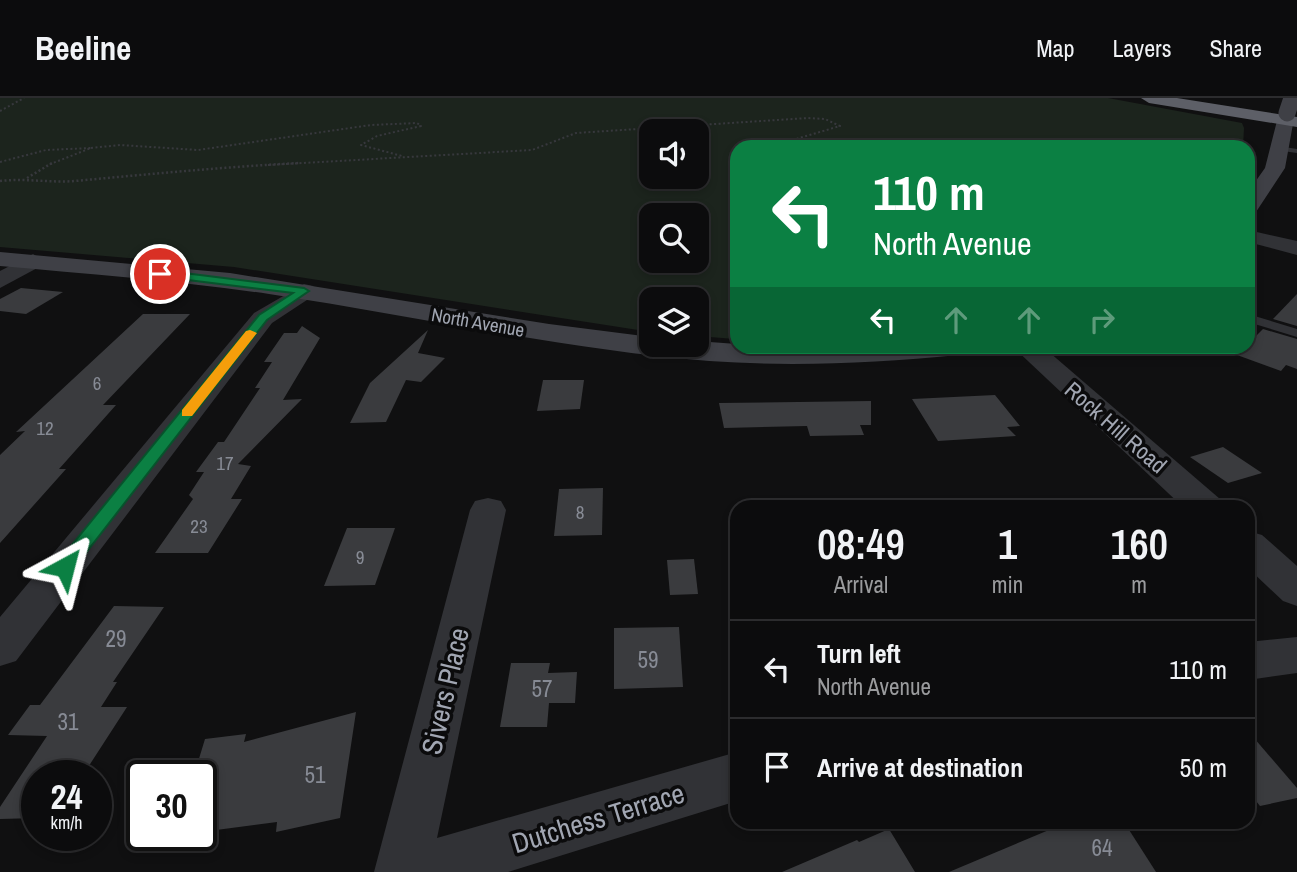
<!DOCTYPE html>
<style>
:root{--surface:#0c0c0d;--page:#151516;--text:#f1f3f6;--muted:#9a9b9d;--line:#2c2c2e}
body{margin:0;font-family:"Archivo Narrow",sans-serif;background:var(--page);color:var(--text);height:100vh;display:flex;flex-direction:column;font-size:26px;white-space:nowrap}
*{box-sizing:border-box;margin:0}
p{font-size:23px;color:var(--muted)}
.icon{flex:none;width:38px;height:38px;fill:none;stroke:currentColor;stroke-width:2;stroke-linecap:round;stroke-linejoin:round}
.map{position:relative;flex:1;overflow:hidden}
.drawer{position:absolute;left:730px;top:402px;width:525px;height:329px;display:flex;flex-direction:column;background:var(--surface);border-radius:21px;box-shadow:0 4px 10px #0003,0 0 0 2px var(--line)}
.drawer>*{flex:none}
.guide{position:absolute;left:730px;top:42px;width:525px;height:214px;border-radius:21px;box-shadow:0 4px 10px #0003,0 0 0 2px var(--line);background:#0b8043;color:#fff;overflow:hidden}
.controls{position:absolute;left:639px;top:21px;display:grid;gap:14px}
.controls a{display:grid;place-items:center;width:70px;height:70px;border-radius:14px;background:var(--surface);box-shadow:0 4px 10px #0003,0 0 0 2px var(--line);font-size:35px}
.speed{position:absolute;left:21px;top:662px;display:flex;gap:14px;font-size:35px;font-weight:700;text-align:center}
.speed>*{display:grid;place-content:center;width:91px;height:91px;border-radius:50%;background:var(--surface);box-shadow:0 4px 10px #0003,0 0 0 2px var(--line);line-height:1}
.speed small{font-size:18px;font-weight:400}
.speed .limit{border:4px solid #111;border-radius:10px;background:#fff;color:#111}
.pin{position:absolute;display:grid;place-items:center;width:60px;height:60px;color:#fff;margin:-30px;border:4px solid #fff;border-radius:50%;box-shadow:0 2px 7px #0007}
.me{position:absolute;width:77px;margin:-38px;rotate:38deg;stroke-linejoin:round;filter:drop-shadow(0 0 5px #0008)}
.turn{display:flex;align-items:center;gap:24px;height:147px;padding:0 28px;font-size:32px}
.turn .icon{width:91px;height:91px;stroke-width:2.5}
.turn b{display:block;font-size:49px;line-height:60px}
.lanes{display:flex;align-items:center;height:66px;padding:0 28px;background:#0003;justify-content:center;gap:35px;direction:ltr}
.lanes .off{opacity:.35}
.eta{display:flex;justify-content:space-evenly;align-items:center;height:119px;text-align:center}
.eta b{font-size:42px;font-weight:600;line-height:49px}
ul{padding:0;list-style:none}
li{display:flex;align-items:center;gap:21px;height:98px;padding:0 28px;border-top:2px solid var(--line)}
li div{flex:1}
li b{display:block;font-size:26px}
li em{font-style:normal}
header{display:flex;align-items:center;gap:42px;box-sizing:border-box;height:98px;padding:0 35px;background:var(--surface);border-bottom:2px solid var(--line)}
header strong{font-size:33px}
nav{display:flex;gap:38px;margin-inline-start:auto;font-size:24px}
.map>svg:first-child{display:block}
</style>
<header>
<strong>Beeline</strong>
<nav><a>Map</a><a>Layers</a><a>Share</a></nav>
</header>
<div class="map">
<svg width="1297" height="774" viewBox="0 0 1297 774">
<rect width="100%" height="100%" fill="#101011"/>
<!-- green -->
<path fill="#1c241d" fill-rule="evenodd" d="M0,0H1108L1242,25L1244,30L1243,49H737L735,241L697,238L696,201H651V234L234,169L0,149ZM651,33H696V79H651ZM651,117H696V163H651Z"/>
<!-- building -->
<g fill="#3a3b3e">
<path d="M21,190L63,194L26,216L0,213V201Z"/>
<path d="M1297,196V228L1273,221Z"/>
<path d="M143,216H190L103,307H116L59,371H66L0,445V357L25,333L16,334Z"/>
<path d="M302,228L320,240L283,302L302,301L238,366L251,368L231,401H242L208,455H155L193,401L189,397L204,374H196L218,344H224L260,290H255L272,264H264L284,235H297Z"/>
<path d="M1263,231L1297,241V271L1286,267L1281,273L1237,257Z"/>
<path d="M428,232L418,255L445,260L421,284L406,282L386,324L350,325L370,285Z"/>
<path d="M543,282H584L580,311L537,313Z"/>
<path d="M995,297L1020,328L1007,329L1016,338L938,343L912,301Z"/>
<path d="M871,303V327H860L864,337L810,338L807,328L724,330L719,305Z"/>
<path d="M1223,349L1262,375L1228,385L1190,359Z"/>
<path d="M603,390L602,437L554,438L559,391Z"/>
<path d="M347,430H395L375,487L324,488Z"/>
<path d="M694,461L698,496L670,497L667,462Z"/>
<path d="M114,508L164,509L113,584H117L101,609H127L83,677H37V720L0,721V709L47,638L8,637L30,607H40Z"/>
<path d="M679,529L683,589L614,591V530Z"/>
<path d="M511,565H550L548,575L577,574L575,605H549L547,629H500Z"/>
<path d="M356,614L340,720L276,734L277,724L201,734V677H194L205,641L246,636L244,644Z"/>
<path d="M1248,633L1297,690V700L1260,708L1248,693Z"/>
<path d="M1068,724H1124L1156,774H949Z"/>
<path d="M889,731L915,774H782L857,742L859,744Z"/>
</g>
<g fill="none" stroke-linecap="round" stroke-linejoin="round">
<!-- path-far1 -->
<g stroke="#37383d" stroke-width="2" stroke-dasharray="2 2.5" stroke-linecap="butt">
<path d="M0,13L24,0"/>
<path d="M91,50L120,47L198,52L371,27L417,25L421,28L377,38L361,47L402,58"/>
<path d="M0,64L46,52L91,50L48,67"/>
<path d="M268,67L532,52L576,35L808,20L825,21L840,28L796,41L763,45"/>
</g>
<!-- path -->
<g stroke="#37383d" stroke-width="2.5" stroke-dasharray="2 2.5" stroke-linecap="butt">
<path d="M27,80L52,65"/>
<path d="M0,83C25,80 50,85 75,83C150,76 224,69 299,65"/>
</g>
<!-- service -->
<g fill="#313236" fill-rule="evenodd">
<path d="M1278,48L1297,51V55L1275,52Z"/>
<path d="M1248,216L1297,231V239L1248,224Z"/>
</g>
<!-- minor -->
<g fill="#313236" fill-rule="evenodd">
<path d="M1248,132L1297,143V157L1248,144Z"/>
<path d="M33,156L44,163L41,168L0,190V173Z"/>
<path d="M304,186L313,188L316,193L313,198L272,225L16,563L0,568V519L254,215Z"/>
<path d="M1012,248H1042L1220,401L1225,410H1184Z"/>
<path d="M488,400L501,403L506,412L437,740L737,654V703L508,774H374L470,412L475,403Z"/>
<path d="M1248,433L1262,437L1297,468V508L1283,503L1248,470Z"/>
<path d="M1297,539V575L1248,582V544Z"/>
</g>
<!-- secondary -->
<g fill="#3f4046" fill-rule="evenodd">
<path d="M1287,10L1295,15L1285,70L1256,114L1248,115V94L1265,70L1279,15Z"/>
<path d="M0,154L230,175L549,226L651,239V247H696V243L737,246V248H973L969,254L958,257C875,265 793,269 709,263C561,251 416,218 269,196C180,183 90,176 0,168Z"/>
</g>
<!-- motorway -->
<path fill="#5d5f67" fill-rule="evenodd" d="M1141,0H1177L1297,19V29L1149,5Z"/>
<!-- secondary-bridge -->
<path stroke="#3f4046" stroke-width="17" d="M1287,15L1292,0"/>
</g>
<!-- route -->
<path fill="#0b8043" stroke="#07532c" stroke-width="2" d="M160,172L304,190L309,193L267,222L71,474H58L56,469L58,464L259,217L293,195L156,178L155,176Z"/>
<!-- slow -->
<path fill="#f59e0b" d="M250,232L257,235L192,318H182V312L246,233Z"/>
<g text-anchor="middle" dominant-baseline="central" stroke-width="7" stroke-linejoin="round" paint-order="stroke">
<!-- far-street labels -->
<g font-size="19" fill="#a1a6b2" stroke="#0b0b0c">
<text transform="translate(478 224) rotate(10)">North Avenue</text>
</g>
<!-- number labels -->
<g font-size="19" fill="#878b95">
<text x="97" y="285">6</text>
<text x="45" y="330">12</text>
<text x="225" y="365">17</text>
<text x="580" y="414">8</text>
<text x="199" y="428">23</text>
<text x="360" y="459">9</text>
</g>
<!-- street labels -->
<g font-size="23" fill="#a1a6b2" stroke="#0b0b0c">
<text transform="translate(1116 329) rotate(41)">Rock Hill Road</text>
</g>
<!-- near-number labels -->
<g font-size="23" fill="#878b95">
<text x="116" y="540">29</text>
<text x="648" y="561">59</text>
<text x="542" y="590">57</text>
<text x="68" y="623">31</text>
<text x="315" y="676">51</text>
<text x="1102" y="749">64</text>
</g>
<!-- near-street labels -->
<g font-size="28" fill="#a1a6b2" stroke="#0b0b0c">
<text transform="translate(445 593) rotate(-77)">Sivers Place</text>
<text transform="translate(598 720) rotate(-17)">Dutchess Terrace</text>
</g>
</g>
</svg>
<div class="controls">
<a><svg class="icon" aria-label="sound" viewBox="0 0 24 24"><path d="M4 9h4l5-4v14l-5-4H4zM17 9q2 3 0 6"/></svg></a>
<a><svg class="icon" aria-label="search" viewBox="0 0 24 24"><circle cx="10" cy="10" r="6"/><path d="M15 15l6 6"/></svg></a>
<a><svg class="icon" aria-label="layers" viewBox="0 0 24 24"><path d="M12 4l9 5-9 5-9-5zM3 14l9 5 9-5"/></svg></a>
</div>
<div class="speed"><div>24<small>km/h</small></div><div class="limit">30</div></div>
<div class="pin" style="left:160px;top:176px;background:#d93025"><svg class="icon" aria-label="arrive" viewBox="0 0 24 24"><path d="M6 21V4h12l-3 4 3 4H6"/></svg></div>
<svg class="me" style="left:65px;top:469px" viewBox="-20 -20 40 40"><path d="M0-17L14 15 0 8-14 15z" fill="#0b8043" stroke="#fff" stroke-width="4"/></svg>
<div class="guide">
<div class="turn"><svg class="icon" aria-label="left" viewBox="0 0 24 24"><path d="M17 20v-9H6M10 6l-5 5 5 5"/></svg><div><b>110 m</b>North Avenue</div></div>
<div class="lanes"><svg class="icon" aria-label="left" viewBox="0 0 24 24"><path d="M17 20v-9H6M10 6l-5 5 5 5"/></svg><svg class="icon off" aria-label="ahead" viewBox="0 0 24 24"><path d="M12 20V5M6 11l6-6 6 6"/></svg><svg class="icon off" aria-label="ahead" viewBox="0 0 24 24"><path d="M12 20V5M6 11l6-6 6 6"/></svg><svg class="icon off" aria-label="right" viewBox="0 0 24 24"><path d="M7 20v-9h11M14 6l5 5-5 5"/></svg></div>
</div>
<section class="drawer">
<div class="eta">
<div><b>08:49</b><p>Arrival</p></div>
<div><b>1</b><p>min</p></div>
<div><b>160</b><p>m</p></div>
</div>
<ul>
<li><svg class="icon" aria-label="left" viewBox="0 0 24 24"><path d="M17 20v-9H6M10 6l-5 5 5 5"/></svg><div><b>Turn left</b><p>North Avenue</p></div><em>110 m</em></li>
<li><svg class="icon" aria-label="arrive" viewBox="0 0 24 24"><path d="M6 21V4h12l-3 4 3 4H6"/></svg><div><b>Arrive at destination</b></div><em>50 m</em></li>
</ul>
</section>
</div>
